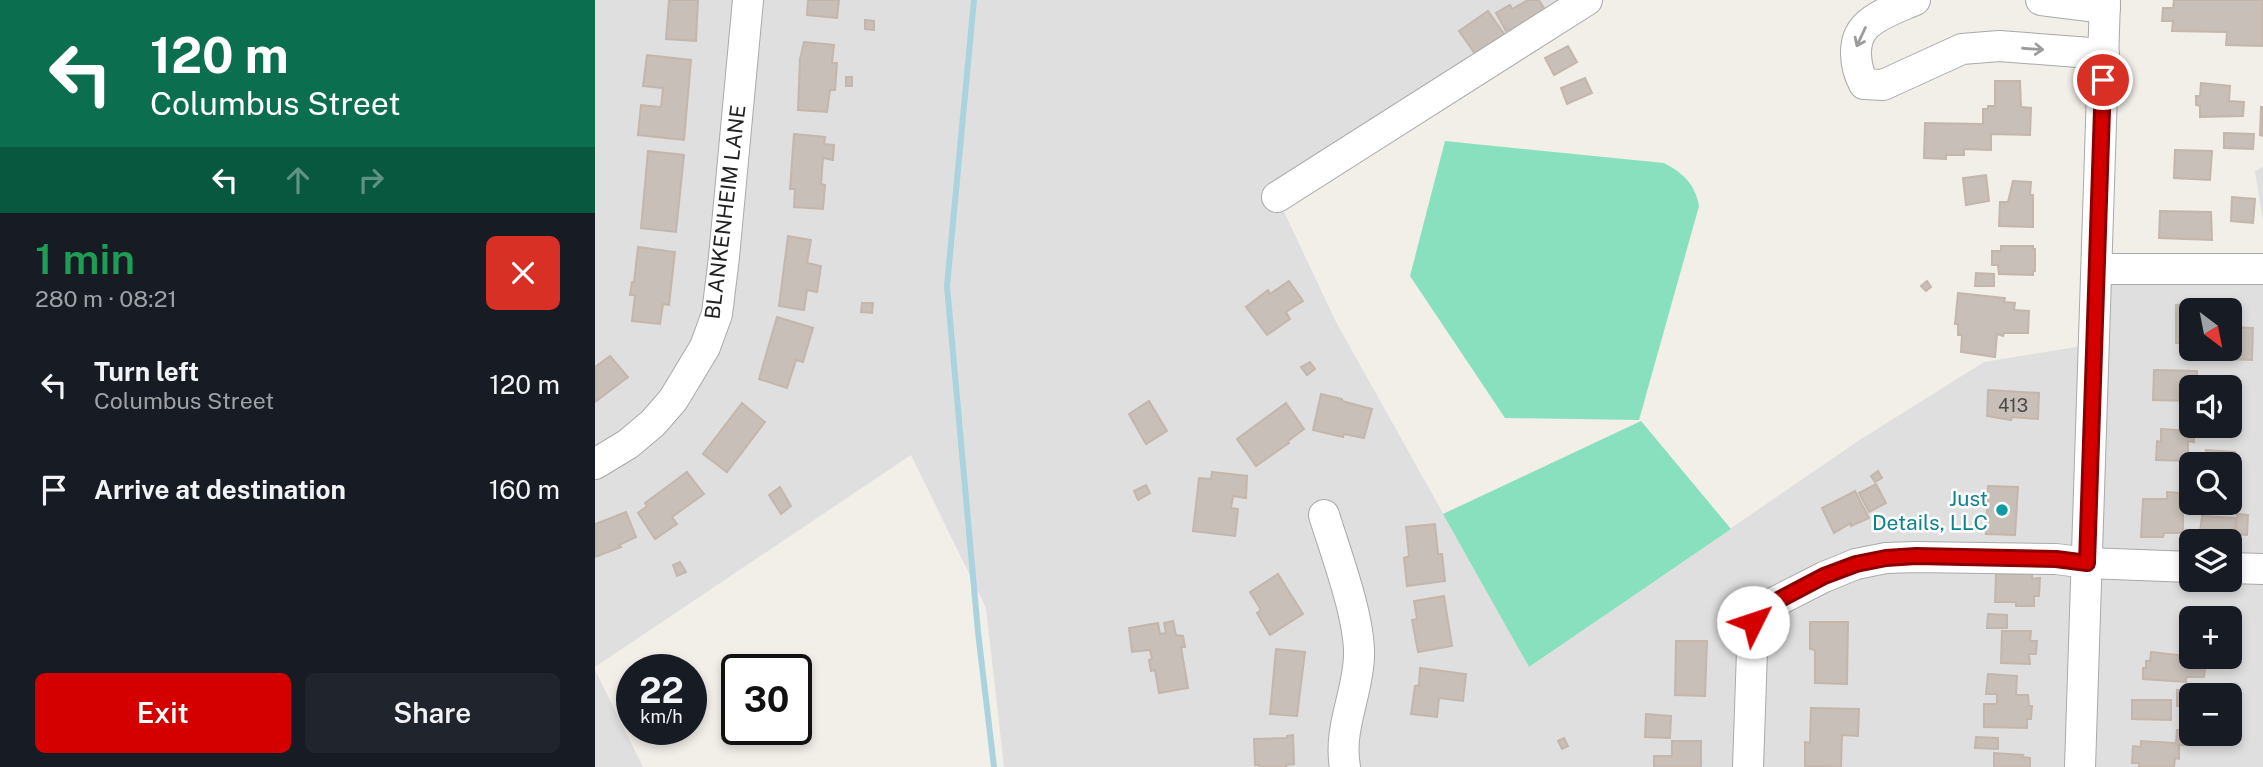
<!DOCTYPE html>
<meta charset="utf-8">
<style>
:root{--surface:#171b24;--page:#20242c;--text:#f1f3f6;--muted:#9ea1a6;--accent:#d40000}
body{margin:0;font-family:"Public Sans",sans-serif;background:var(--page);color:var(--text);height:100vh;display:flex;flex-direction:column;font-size:26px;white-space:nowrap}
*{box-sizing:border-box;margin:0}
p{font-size:23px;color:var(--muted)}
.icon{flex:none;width:38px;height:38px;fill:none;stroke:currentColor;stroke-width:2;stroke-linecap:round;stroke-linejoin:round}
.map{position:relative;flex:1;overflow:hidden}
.sheet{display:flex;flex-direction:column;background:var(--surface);width:595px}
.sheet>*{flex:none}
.banner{background:#0b6e4f;color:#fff;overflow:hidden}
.needle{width:46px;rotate:148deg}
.tools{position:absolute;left:1584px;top:298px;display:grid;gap:14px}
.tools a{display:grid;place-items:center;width:63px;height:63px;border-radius:10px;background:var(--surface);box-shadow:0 4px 10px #0003;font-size:35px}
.speed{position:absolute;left:21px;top:654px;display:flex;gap:14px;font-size:35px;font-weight:700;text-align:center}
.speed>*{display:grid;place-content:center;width:91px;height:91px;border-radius:50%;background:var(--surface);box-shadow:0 4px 10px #0003;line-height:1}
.speed small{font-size:18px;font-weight:400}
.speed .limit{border:4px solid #111;border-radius:10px;background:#fff;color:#111}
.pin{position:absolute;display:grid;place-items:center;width:60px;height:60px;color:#fff;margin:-30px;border:4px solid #fff;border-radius:50%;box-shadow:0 2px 7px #0007}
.me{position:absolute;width:77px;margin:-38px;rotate:49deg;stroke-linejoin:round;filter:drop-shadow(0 0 5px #0008)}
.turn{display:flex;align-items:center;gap:24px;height:147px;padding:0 35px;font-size:32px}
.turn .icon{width:91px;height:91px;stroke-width:2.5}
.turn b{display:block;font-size:49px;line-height:60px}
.lanes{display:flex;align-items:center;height:66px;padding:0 35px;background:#0003;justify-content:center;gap:35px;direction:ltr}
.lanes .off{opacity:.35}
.round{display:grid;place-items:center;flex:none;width:74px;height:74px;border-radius:10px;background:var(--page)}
.overview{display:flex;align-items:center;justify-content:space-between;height:119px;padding:0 35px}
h1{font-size:42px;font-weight:600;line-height:52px;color:#1e9e55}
.button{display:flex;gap:14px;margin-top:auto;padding:14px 35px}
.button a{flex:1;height:80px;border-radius:10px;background:var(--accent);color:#fff;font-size:28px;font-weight:600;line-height:80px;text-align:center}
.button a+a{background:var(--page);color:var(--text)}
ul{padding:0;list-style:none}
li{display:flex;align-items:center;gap:21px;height:105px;padding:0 35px}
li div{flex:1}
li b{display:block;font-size:26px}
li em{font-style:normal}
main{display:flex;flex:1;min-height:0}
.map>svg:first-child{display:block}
</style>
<main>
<section class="sheet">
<div class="banner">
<div class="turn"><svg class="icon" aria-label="left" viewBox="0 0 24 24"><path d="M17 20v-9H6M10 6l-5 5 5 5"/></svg><div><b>120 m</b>Columbus Street</div></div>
<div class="lanes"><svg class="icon" aria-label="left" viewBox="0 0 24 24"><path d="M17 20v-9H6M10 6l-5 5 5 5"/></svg><svg class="icon off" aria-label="ahead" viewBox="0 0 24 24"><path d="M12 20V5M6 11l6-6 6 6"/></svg><svg class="icon off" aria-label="right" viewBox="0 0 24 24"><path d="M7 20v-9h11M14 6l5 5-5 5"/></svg></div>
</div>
<div class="overview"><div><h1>1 min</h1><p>280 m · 08:21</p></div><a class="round" style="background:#d93025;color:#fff"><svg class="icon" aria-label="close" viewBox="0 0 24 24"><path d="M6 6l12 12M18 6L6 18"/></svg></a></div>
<ul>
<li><svg class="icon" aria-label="left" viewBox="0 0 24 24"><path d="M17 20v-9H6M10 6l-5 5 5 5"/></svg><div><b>Turn left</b><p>Columbus Street</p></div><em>120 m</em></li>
<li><svg class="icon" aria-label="arrive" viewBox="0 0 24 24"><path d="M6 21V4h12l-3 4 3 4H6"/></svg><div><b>Arrive at destination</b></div><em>160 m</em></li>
</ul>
<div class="button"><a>Exit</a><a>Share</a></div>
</section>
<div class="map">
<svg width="1668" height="767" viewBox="0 0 1668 767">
<rect width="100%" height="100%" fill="#f2efe9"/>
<!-- residential -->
<g fill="#e0dfdf" fill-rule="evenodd">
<path d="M0,0H993L682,197L741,322L934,667L1263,441L1389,362L1499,344L1502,269H1668V767H409L391,608L316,455L0,667ZM1596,310H1634V348H1596ZM1596,387H1634V425H1596ZM1596,464H1634V502H1596ZM1596,541H1634V579H1596ZM1596,618H1634V656H1596ZM1596,695H1634V733H1596Z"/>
<path d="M1668,167V221L1660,171Z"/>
<path d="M0,670L48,767H0Z"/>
</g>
<!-- pitch -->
<g fill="#88e0be">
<path d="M850,141L1069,163C1088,173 1100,184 1104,206L1044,420L910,418L815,276Z"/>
<path d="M1046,421L1136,529L934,667L848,514Z"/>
</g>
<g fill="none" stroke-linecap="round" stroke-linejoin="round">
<!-- stream -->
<path stroke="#aad3df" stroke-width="6" d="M379,0L352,286L383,632L399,767"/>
</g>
<!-- building -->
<g fill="#c7bfb8" stroke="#c4b6ab" stroke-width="2">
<path d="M74,0H103L101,41L71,39Z"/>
<path d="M213,0H244L242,18L212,15Z"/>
<path d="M933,0H944L953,15L919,37L914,29L911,31L901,13L915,5L917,9Z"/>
<path d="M1579,0H1668V46L1631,45L1632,32L1577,31L1578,21H1567L1568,8H1578Z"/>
<path d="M893,11L912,38L883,58L864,31Z"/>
<path d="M270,20L279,21V30L270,29Z"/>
<path d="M209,42L239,45L237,63H242L240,90H235L232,112L203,110L205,59Z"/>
<path d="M973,46L982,62L959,75L950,58Z"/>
<path d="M52,55L96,60L89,140L43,135L46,105L66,107L68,88L48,86Z"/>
<rect x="251" y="77" width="6" height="9"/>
<path d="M990,78L997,93L972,104L966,88Z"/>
<path d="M1400,81H1425L1426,107L1436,108L1435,135L1396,134V150L1369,149V155H1351V159L1329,158L1330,123L1388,124V109H1393V106H1400Z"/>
<path d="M1606,83L1635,86L1634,101L1649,102L1648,116L1605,117V106L1601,105V96H1605Z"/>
<path d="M1666,107H1668V136L1665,135Z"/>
<path d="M1629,133L1659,134L1658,149L1629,148Z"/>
<path d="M199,134L230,137L229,144L239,145L238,160L228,158L226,184L230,185L228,209L199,207L200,189H195Z"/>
<path d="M1580,150L1617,151L1615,180L1579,178Z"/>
<path d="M53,151L89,155L81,232L46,228Z"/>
<path d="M1391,175L1394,201L1371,205L1368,178Z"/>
<path d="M1418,181L1436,182L1435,195H1438V227L1404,226L1405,202H1413Z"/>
<path d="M1637,197L1660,199L1658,223L1636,221Z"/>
<path d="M1565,211L1616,212L1617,240L1564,238Z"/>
<path d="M193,236L216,240L212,263L226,266L222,292L212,290L209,310L184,306Z"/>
<path d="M1406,246H1438V249H1440V271H1438V275L1404,274L1403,265H1397V251H1406Z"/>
<path d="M43,247L80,252L74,305L68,304L65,324L37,321L40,295H35L37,282H39Z"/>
<path d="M1381,273L1399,274V286H1380Z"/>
<path d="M694,281L708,301L691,312L695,319L672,335L651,307L673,290L675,294Z"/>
<path d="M1332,281L1336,287L1331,291L1326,286Z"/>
<path d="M1363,293L1410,298L1409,302L1420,303L1419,310L1434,311L1433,333H1409L1408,336L1402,334L1400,357L1366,352L1367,335H1363V324H1360Z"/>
<path d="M1595,299H1606L1607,305L1611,306V310H1596V343H1581V305L1595,304Z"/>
<path d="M267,303H278L277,313L266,312Z"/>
<path d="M182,317L218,328L208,362L201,360L192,388L164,379Z"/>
<path d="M1634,327L1658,328L1657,360L1630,359L1631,348H1634Z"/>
<path d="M15,356L33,377L0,402V367Z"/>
<path d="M715,362L720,369L712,375L706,367Z"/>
<path d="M1559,370L1602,371V379L1611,380V387H1596V401L1558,400Z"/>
<path d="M1393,390L1444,393L1443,419L1417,417L1416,420L1392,416Z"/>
<path d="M726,394L747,399V401L777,409L769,438L749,434L748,437L718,430Z"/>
<rect x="1634" y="396" width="9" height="23"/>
<path d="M554,401L572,431L551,444L534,414Z"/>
<path d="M147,403L170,422L132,472L108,454Z"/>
<path d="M691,403L709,429L693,441L694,443L661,466L642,439Z"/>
<path d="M1566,429L1599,431V442L1593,441V461L1561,460L1562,441L1566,442Z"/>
<path d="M1611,450L1640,452L1638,479H1634V464H1610Z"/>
<path d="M1283,471L1287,478L1280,482L1276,476Z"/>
<path d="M92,472L109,494L77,517L82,524L60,539L43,513L52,506L50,503Z"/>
<path d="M617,472L652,476L651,498L638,496L636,508L643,509L640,536L598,531L604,478L616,479Z"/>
<path d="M1281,484L1291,503L1274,512L1264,493Z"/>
<path d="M551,485L555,493L543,500L539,491Z"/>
<path d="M1393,486L1423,487L1420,535L1391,534Z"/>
<path d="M185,487L196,506L186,514L174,495Z"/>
<path d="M1260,491L1274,518L1256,526V523L1239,533L1227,508Z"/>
<path d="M1572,492L1585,493V500H1588V533H1569L1568,537H1546L1548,499H1572Z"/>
<path d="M31,512L41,537L24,545L26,547L0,557V524Z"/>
<path d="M1642,514L1653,515L1652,535L1641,534Z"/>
<path d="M1607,516L1641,518L1639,535L1605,532Z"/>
<path d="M840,524L843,554H847L850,581L812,586L809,558L814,556L811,527Z"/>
<path d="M85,562L91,572L82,576L78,565Z"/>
<path d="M683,574L708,614L675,635L662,613L666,610L655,592Z"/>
<path d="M1401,574H1437V579L1445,578L1444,596H1439V606H1421V602H1400Z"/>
<path d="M849,596L857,646L823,652L817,620L822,619L819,601Z"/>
<path d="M1393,614L1412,615V628H1392Z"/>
<path d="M578,621L581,635L588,636L590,647H586L593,688L564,693L560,670L556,671L554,660L557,659L555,650L537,652L534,628L563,623L565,634L571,633L569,623Z"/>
<path d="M1215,622H1253L1252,684L1220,683V650L1215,649Z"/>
<path d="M1407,631H1436L1435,641H1442L1441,654H1434L1435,664L1406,663Z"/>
<path d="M1081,641H1112L1110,696L1080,695Z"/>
<path d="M681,649L710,652L702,716L675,714Z"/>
<path d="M1556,652L1591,656L1592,660L1611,661L1609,677H1591V682L1548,679V668H1551V661H1555Z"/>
<path d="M825,668L871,674L868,701L844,698L842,717L816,714L820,686L824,685Z"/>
<path d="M1393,674L1422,676L1421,695H1433L1434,706H1437L1436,719H1432V728L1389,727V704H1402V694H1391Z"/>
<path d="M1582,690H1605V695H1596V706H1582Z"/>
<path d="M1537,700H1576V720L1537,719Z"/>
<path d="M1216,708L1264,709L1263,736L1247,735L1246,767L1210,766V742L1215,743Z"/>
<path d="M1051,714L1076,716L1075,738L1050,737Z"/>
<path d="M1582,730H1596V733H1606L1605,745H1584V759L1580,758L1579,767H1544V763H1537L1538,746L1546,747V741L1581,743Z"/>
<path d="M698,735L699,764L691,765V767H664V765H660L659,739L692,738V736Z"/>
<path d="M1381,737L1403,738V749L1380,748Z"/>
<path d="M969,738L973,746L967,749L963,741Z"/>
<path d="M1077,741H1106V767H1059V756H1077Z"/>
<path d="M1399,753L1428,755L1427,757L1435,758V767H1399Z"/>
</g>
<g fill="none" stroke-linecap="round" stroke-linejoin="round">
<!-- minor casing -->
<g stroke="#a9a9a9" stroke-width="32">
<g id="minor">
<path d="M1320,0C1304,7 1283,14 1271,26C1256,41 1260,67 1269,84L1288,85L1367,49L1404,46L1509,54"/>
<path d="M1446,0L1510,8"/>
<path d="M682,197L992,0"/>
<path d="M1502,269H1668"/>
<path d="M0,464L33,444L58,423L78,400L110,347L122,314L129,257L153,0"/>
<path d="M729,515C741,554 765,617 764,656C763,694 743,728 750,767"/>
<path d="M1634,568L1668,569"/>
<path d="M1153,767L1158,622L1172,606L1229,577L1261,564L1291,558L1321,557L1461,559L1492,563L1596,567"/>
<path d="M1485,767L1510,0"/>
</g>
</g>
<!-- minor -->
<use href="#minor" stroke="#fff" stroke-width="30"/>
</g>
<!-- one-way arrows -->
<defs><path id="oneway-shaft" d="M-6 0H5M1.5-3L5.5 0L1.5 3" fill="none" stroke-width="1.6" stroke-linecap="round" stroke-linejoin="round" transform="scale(1.75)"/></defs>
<g stroke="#9c9c9c">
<use href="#oneway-shaft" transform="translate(1266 37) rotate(115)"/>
<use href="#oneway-shaft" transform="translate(1438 49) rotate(4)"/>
</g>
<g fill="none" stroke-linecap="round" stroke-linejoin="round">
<!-- route casing -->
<g stroke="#8a0000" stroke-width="18">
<path id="route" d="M1158,622L1172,606L1229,576L1261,564L1291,558L1321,556L1461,559L1492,563L1508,80"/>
</g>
<!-- route -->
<use href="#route" stroke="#d40000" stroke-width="12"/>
</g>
<!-- markers -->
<circle fill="#0f9aa8" stroke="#fff" stroke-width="2.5" cx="1407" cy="510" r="7"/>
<g text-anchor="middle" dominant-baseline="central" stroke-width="5" stroke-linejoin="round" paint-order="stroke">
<!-- number labels -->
<g font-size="18" fill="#4b4948">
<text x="1418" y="405">413</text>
</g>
<!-- street labels -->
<g font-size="21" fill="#222" stroke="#fff">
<text transform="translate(130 212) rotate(-83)">BLANKENHEIM LANE</text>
</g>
<!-- culture labels -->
<g font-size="21" fill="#0d838f" stroke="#fff" text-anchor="end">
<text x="1393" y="498">Just<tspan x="1393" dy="24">Details, LLC</tspan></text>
</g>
</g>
</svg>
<div class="tools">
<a><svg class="needle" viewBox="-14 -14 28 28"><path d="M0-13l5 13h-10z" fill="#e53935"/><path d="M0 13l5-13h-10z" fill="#9ea1a6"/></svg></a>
<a><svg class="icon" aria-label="sound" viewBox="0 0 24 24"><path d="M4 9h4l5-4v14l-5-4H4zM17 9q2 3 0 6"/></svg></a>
<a><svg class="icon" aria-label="search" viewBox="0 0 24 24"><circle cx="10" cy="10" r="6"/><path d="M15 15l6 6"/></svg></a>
<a><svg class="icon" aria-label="layers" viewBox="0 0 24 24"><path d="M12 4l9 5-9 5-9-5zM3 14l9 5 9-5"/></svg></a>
<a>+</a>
<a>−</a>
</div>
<div class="speed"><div>22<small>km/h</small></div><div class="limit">30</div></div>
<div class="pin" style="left:1508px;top:80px;background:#d93025"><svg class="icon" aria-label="arrive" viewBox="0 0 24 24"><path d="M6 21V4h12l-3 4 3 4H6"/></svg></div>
<svg class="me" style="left:1158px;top:622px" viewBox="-20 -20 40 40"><circle r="19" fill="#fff"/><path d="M0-13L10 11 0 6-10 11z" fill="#d40000"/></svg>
</div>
</main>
